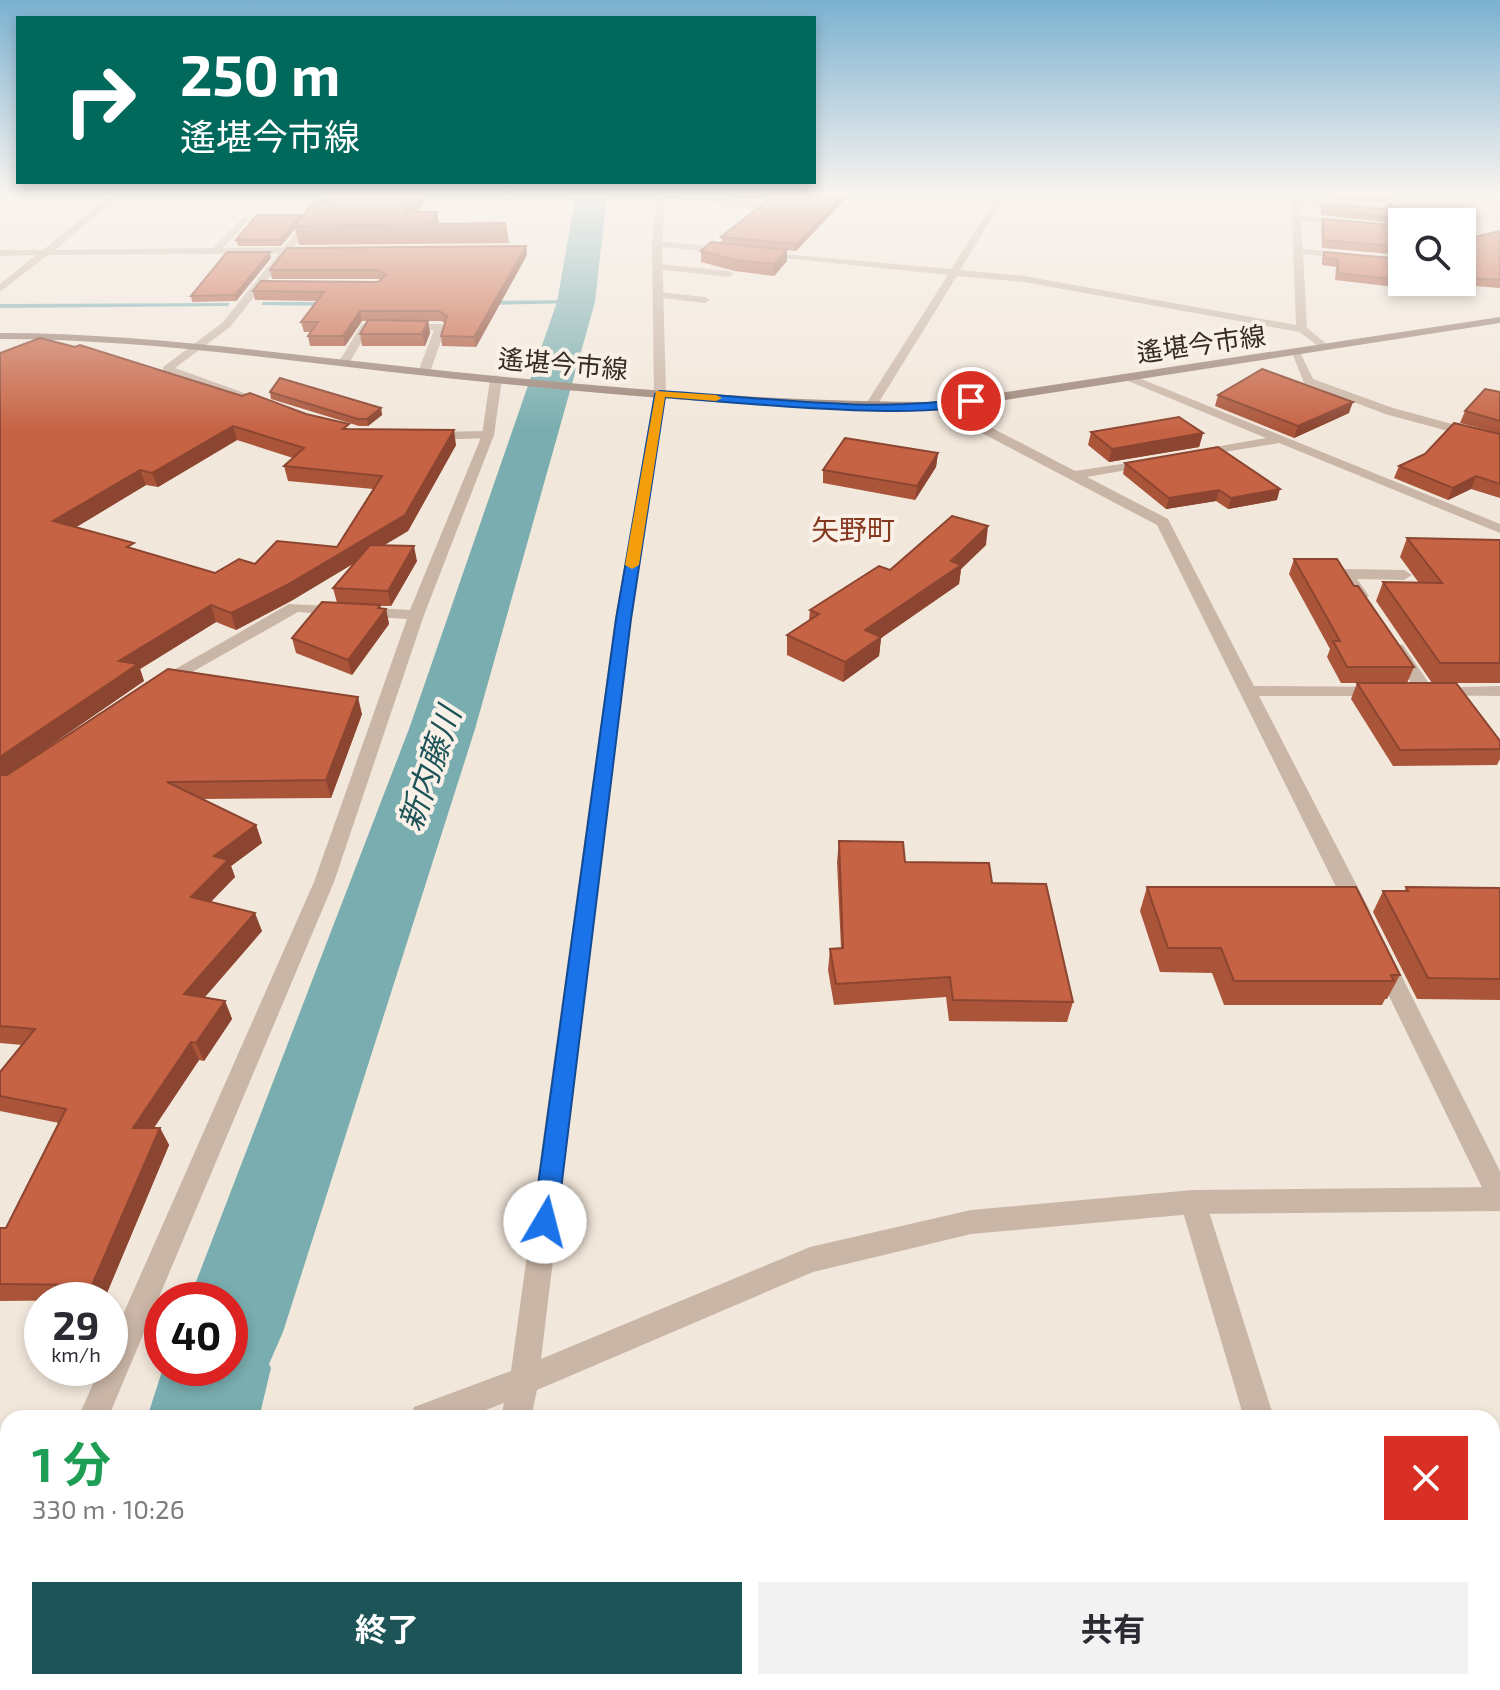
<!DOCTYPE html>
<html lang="ja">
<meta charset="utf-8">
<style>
:root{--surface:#fff;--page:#f2f2f3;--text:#2b2b33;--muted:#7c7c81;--accent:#1d5458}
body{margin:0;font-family:"Exo 2","Noto Sans JP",sans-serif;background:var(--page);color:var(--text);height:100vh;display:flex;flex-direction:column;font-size:30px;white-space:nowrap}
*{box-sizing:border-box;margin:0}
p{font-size:26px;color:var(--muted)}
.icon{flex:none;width:44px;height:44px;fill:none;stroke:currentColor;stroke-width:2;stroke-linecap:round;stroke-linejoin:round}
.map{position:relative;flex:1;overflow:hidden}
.side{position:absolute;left:0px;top:1410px;width:1500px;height:280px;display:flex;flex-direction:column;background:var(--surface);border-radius:24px 24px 0 0;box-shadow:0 4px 12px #0003}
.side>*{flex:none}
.guide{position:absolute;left:16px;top:16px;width:800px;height:168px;border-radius:0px;box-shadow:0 4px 12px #0003;background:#00695c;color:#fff;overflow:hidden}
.fabs{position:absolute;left:1388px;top:208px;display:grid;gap:16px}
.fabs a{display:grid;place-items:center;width:88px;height:88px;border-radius:0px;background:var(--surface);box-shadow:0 4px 12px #0003;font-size:40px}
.speed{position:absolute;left:24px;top:1282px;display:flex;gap:16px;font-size:40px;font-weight:700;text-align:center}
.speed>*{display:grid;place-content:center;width:104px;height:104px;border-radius:50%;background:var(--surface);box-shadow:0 4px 12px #0003;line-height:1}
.speed small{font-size:20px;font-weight:400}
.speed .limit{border:12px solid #d22;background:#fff;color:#111}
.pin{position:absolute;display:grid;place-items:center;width:68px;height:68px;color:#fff;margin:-34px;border:4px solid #fff;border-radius:50%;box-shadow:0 2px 8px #0007}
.me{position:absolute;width:88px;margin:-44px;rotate:8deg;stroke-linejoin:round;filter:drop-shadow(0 0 6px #0008)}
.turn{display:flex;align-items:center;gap:28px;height:168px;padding:0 32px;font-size:36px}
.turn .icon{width:104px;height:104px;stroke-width:2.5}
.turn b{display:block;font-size:56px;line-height:68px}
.round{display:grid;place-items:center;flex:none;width:84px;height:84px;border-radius:0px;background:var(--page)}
.overview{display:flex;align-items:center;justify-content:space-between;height:136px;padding:0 32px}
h1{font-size:48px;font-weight:700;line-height:60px;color:#1e9e55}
.primary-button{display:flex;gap:16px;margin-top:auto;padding:16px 32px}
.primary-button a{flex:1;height:92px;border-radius:0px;background:var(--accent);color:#fff;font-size:32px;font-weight:700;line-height:92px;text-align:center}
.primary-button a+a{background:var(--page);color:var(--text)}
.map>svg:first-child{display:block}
</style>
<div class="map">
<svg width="1500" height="1690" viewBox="0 0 1500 1690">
<rect width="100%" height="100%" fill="#f2e7db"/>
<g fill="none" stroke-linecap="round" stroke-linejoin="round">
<!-- stream -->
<g fill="#79adaf" fill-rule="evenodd">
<path d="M576,300L578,303L486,305L483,303L486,301Z"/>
<path d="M263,302H328L331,304L328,306L261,305Z"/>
<path d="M230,303L228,306L0,308V304Z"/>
</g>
<!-- river -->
<g fill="#79adaf" fill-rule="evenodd">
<path d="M576,194H607L595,302L475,729L283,1332L269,1364L271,1368L259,1418H147L163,1368H230V1300H189L409,729L557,302Z"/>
<path d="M70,1682H200L199,1690H69Z"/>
</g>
<!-- minor -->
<g fill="#cab6a7" fill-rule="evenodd">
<path d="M62,194H71L66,198Z"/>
<path d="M112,194H122L55,250L213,248L245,216L249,219L223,248L309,247L314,250L309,253L48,255L0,292V284L36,255L0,256V250H43Z"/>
<path d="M773,194H782L764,209L658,197L662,194L762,203Z"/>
<path d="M999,194H1007L960,270L1024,276L1296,325L1291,194H1299V199L1386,206L1383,211L1300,204L1301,216L1352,223L1348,226L1301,221L1303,249L1402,258V264L1303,254L1307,328L1328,345L1330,347L1324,350L1299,332L1024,282L957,276L876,407L866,410L864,407L948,275L755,255L760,252L951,269Z"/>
<path d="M657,241L728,248L733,251L728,254L654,246Z"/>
<path d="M658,264L729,271L734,274L729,277L655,269Z"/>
<path d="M658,292L705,297L710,300L705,303L654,297V293Z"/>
<path d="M362,324H441L446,327L430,372L424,375L418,372L434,330L369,329L348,365H340L338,363Z"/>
<path d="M1291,350H1299L1313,379L1393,408L1500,437V445L1385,414L1304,383Z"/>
<path d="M1121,374H1129L1500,524V533L1279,443L1192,457V451L1266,438L1121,378Z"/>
<path d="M496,375L502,379L494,435L424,615L334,882L108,1418H78L100,1368H110V1344L314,882L407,619L298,612L166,687L160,688L151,683L289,604L410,610L482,435L490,379Z"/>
<path d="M936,403H944L1075,471L1155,459V465L1087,477L1168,519L1254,686L1388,687L1391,691L1388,695L1382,696H1259L1370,911L1366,916H1352L1348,911L1157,525L936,409Z"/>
<path d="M1346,569L1404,570L1412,575L1404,580L1357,579L1369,596L1361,601L1355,599L1338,574Z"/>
<path d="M1397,644L1403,645L1432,688L1500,686V696L1419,695L1389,649Z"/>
<path d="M1383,953L1391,955L1394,961L1500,1171V1210L1491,1206L1372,961L1375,955Z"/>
<path d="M1193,1190L1202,1194L1206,1202L1274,1418H1244L1180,1202L1184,1194Z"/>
<path d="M8,1589V1638L0,1641V1593Z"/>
<path d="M1322,1682H1356L1360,1690H1324Z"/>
</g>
<!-- tertiary -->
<g fill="#cab6a7" fill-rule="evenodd">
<path d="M327,194H336L230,327L175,368L247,394V400H239L163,371V367L222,323Z"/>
<path d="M658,194H666L662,244L666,394L631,619L541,1359L810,1247L971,1210L1193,1190L1500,1187V1211L1193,1214L971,1234L813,1272L537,1390L531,1418H501L504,1403L465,1418H410L414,1407L511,1371L615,619L654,394L652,244Z"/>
<path d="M488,431L494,435L492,438L429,440L423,436L429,432Z"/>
<rect x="0" y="1457" width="8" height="32"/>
<path d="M436,1682H470L469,1690H433Z"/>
</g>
<!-- secondary -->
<path fill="#9d8578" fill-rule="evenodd" d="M1500,317V323L940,410C756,410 574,392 391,372C261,357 131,339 0,339V333C131,333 261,351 391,365C574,385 756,402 940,402Z"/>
</g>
<!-- wall -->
<g fill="#aa553a" fill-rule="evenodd">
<path d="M335,194H428L418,212H437L439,224L506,223L509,243L299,245L295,229L281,246H238L236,240L301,218L330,201Z"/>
<path d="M733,194H768L761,200L733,197Z"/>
<path d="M776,194H850L796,251L787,250V261L774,276L735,271L701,262V251L722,243L721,237Z"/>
<path d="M1320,194H1388L1389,198L1387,203L1320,198Z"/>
<path d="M1322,204L1397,218L1395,223L1321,215Z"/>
<path d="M1323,219L1394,225L1402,222V255L1322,248L1321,226Z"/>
<path d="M1500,231V288L1475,286L1472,296L1335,280L1336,267L1322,265V259L1324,252L1402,259V282H1462Z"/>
<path d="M526,246L527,255L476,347L442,346L441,336L445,323L441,321H428L430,333L425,346H362L360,334L368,321H362L345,346H310L308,336L311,332H304L301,322L317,301L255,300L253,291L378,282L381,279H272L270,270Z"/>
<path d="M271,258L236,301L192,302L191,296Z"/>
<path d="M0,353L242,396L350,429L456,445L408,531L384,545L417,561L391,606H380L381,609H386L389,624L352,675L296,653L292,638L337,603L333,588L354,563L291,601L236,630L216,622L140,669L144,681L7,775L362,714L331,798L201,799L256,825L262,843L231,866L235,877L211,902L262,931L204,998L225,1001L232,1019L204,1061L199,1060L154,1128H160L169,1145L104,1300L0,1301V1228H6L59,1123L0,1111V1072L22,1045L0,1043ZM237,440L293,458L284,466L288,481L373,489L337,547L215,573L136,550L76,527L146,485L158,487Z"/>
<path d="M270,392L381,408L382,415L368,426H359L271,399Z"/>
<path d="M1500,392V498L1471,489L1448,500L1394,478L1399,466L1498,433L1460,423L1465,411Z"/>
<path d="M1218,395L1349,413L1294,438L1215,406Z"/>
<path d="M1091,432L1203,433L1199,447L1109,462L1088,445Z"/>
<path d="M938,453L936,467L915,500L823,483V470Z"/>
<path d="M1125,463L1277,500L1228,509L1216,501L1166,509L1123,474Z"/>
<path d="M1407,538L1500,540V683H1432L1376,601L1383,582L1419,583L1400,557Z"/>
<path d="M986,545L961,569L959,584L881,638L879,656L843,682L787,655V635L809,620L810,610L890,570Z"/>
<path d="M1294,559L1354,586L1414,667L1407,683H1341L1327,657L1330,649L1289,574Z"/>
<path d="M1357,683L1500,741V759L1497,765L1393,766L1351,699Z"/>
<path d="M839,841L905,862L992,883L1073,1002L1067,1022L949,1021L946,997L834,1005L828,970L830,949L841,948L837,862Z"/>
<path d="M1147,887L1400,975L1387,999H1385L1382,1005H1224L1212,973L1160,972L1140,911Z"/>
<path d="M1406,887L1500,888V1000L1417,999L1373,912L1383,891H1405Z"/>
</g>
<!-- shaded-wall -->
<g fill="#8b4530">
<path d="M415,194H428L411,225L404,212Z"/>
<path d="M761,194H768L761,200Z"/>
<path d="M844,194H850L796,251L797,244Z"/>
<path d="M437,212L439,224H430Z"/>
<path d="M301,215L302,220L294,226L295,229L281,246L280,240Z"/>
<path d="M526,246L527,255L476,347L474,337Z"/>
<path d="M787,250V261L774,276V264Z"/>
<path d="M270,252L271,258L236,301L235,295Z"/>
<path d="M360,311L362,321L345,346L343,336Z"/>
<path d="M428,321L430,333L425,346L422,334Z"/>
<path d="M1353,402L1349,413L1294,438L1298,426Z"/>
<path d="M381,408L382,415L368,426L367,419Z"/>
<path d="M233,426L237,440L158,487L152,473Z"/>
<path d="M454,430L456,445L408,531L291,601L236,630L231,613L405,515Z"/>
<path d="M1203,433L1199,447L1109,462L1112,449Z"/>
<path d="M938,453L936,467L915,500L917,486Z"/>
<path d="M140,470L146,485L60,537L53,521Z"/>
<path d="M1476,476L1471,489L1448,500L1453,488Z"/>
<path d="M1280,489L1277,500L1228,509L1231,498Z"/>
<path d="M1219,490L1216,501L1166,509L1169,498Z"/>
<path d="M988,526L986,545L961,569L959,584L881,638L879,656L843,682L845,662L865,630L951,561Z"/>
<path d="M414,546L417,561L391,606L388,591Z"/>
<path d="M211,605L216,622L140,669L144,681L0,780V757L119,661Z"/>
<path d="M380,605L382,614L386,609L389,624L352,675L348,660Z"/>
<path d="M358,697L362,714L331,798L326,780Z"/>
<path d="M256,825L262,843L231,866L235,877L198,914L191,897L214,856Z"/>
<path d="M255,913L262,931L192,1012L184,994Z"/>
<path d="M225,1001L232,1019L204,1061L196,1043Z"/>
<path d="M191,1042L199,1060L142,1145L133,1128Z"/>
<path d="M160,1128L169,1145L104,1300H103L92,1285Z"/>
</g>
<!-- building -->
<g fill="#c66344" stroke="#8b4530" stroke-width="2" fill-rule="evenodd">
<path d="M335,194H415L404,212H437L430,224L506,223L294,226L315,201H330Z"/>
<path d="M776,194H844L797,244L721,237Z"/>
<path d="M1342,194H1388L1389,198Z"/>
<path d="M1390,203L1397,218L1322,210V204L1384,209Z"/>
<path d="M257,215H301L280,240H236Z"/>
<path d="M1323,219L1394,225L1400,221L1413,222H1402V247L1324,240Z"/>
<path d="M1500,231V280L1472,278L1475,288L1422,282H1462V240Z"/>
<path d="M711,242L787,250L774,264L735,260L701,251Z"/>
<path d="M526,246L474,337L441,336L447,316L439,311H360L343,336H308L318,322H301L324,292L253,291L261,281L378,282L386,275L378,270H270L287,248Z"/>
<path d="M227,252H270L235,295L191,296Z"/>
<path d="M1324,252L1402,259V280L1338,273V259L1324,258Z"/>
<path d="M368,320L428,321L422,334H360Z"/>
<path d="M40,338L75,347L80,345L242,396L250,393L306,414L349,424L343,429L454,430L405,515L287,585L231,613L211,605L119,661L138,664L0,757V353ZM233,426L304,448L284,466L382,476L337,547L277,541L255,564L239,559L215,573L127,547L134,543L53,521L140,470L152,473Z"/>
<path d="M1262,369L1353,402L1298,426L1218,395Z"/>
<path d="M280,378L381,408L367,419H358L270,392Z"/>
<path d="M1485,389L1500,392V421L1465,411Z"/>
<path d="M1179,417L1203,433L1112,449L1091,432Z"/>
<path d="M1454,423L1500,434V484L1476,476L1453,488L1399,466L1425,454Z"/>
<path d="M845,438L938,453L917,486L823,470Z"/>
<path d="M1218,447L1280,489L1231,498L1219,490L1169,498L1125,463Z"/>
<path d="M952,516L988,526L951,561L961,565L865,630L881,637L845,662L787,635L819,614L810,610L879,566L890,570Z"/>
<path d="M1407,538L1500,540V663H1440L1383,582L1442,583Z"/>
<path d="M370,545L414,546L388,591L333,588Z"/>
<path d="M1294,559H1337L1354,586H1358L1414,667H1347L1333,641H1340Z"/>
<path d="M322,602L380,605L378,608L386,609L348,660L292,638Z"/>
<path d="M168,669L358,697L326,780L167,782L256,825L214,856L228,860L191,897L255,913L184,994L225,1001L196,1043L191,1042L133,1128H160L92,1285L0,1284V1228H6L66,1109L0,1096V1072L35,1029L0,1026V775H7Z"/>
<path d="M1357,683H1456L1500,741V749L1400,750Z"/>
<path d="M839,841L903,842L905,862L989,863L992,883L1046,884L1073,1002L953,1000L950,977L836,984L830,949L843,948Z"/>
<path d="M1147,887H1356L1400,975H1391L1394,981H1234L1221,948H1168Z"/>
<path d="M1406,887L1500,888V979L1428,978L1383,891H1408Z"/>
</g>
<!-- sky -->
<linearGradient id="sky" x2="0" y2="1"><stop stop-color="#7bb1d1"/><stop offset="0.45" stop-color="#f9f4ef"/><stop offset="1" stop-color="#f9f4ef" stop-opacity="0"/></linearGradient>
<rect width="1500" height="431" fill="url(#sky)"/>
<!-- route -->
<path fill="#1a73e8" stroke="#114b97" stroke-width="2" d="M660,391C762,397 870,414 971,398L976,401C941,424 719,401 665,397L631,619L557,1222L554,1230L545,1233L536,1230L533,1222L616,619L655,394Z"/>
<!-- slow -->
<path fill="#f59e0b" d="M656,391L716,395L722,398L716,401L665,397L639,565L632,569L625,565Z"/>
<g text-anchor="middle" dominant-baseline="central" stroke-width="8" stroke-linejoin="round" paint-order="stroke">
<!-- far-street labels -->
<g font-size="26" fill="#362c27" stroke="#f9f1e7">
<text transform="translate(1201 343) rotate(-8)">遙堪今市線</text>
<text transform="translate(563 363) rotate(5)">遙堪今市線</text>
</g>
<!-- far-quarter labels -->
<g font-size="28" fill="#853820" stroke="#f9f1e7">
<text x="853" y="529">矢野町</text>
</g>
<!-- water labels -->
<g font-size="32" font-style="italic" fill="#1d5458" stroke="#f9f1e7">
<text transform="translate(428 768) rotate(-71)">新内藤川</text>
</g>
</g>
</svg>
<div class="fabs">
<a><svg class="icon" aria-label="search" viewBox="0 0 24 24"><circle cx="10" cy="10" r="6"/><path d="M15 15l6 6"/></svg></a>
</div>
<div class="speed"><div>29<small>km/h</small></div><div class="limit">40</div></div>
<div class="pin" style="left:971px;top:401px;background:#d93025"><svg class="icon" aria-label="arrive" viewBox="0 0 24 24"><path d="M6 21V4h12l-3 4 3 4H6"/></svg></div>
<svg class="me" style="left:545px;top:1222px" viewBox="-20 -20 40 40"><circle r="19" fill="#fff"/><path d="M0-13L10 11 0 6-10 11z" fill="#1a73e8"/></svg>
<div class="guide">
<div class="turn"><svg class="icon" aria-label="right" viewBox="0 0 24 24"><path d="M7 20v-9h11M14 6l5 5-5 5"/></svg><div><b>250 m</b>遙堪今市線</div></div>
</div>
<section class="side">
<div class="overview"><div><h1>1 分</h1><p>330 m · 10:26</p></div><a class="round" style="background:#d93025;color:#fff"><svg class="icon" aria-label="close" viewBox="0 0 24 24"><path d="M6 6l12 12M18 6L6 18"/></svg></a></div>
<div class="primary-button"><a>終了</a><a>共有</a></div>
</section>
</div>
